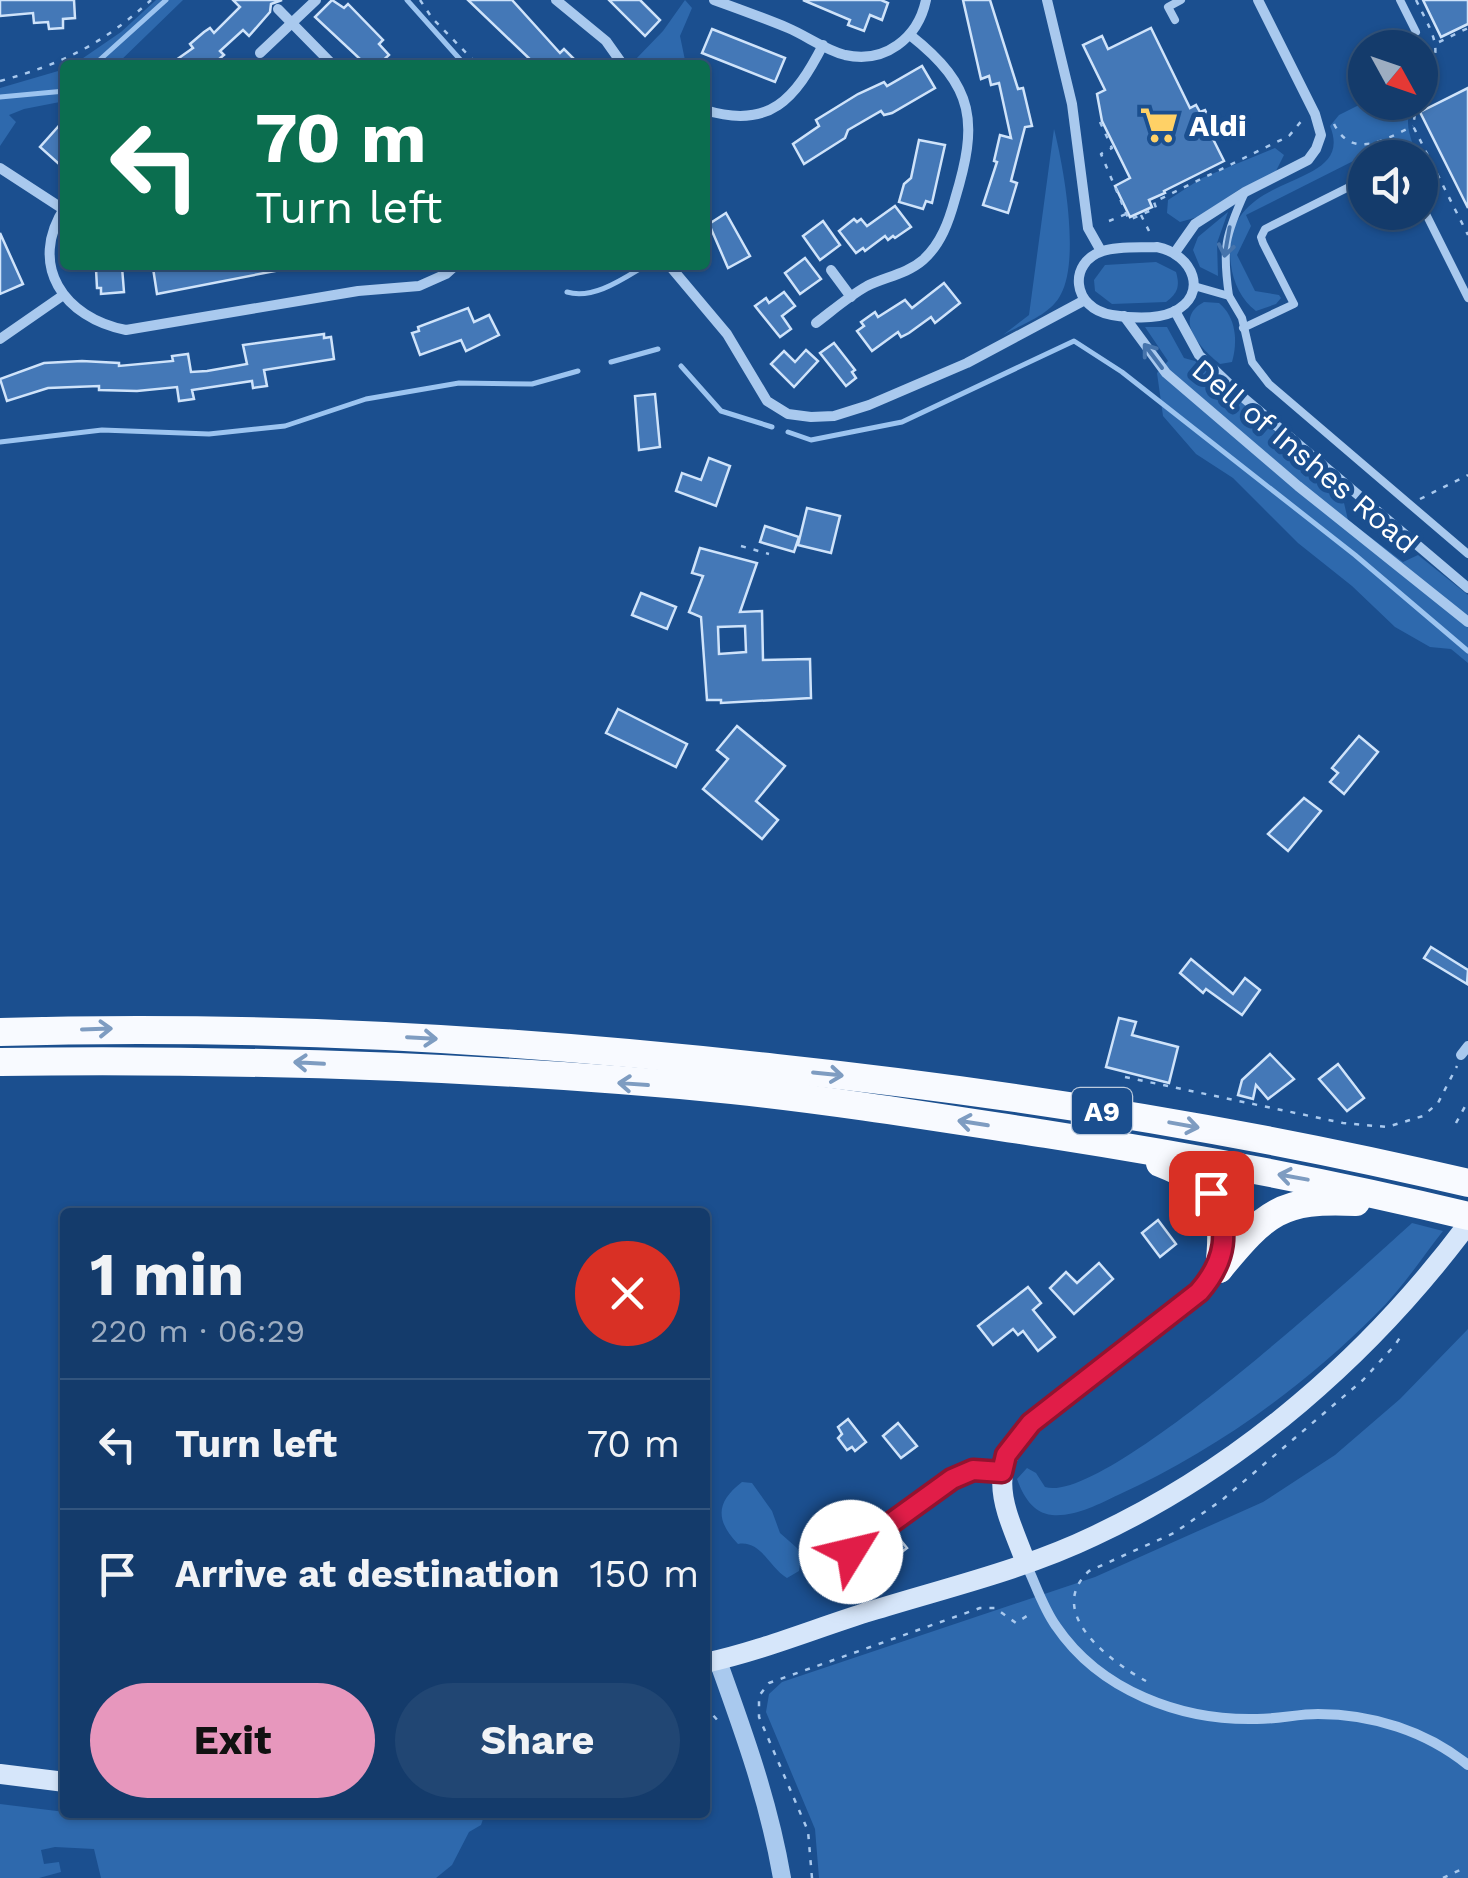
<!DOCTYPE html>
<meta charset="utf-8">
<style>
:root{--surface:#143b6b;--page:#214673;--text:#f1f3f6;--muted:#9dadc1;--line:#33557e;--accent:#e797bd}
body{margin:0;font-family:"Work Sans",sans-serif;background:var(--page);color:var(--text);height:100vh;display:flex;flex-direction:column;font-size:38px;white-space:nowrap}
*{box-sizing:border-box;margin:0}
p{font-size:32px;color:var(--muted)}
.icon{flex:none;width:55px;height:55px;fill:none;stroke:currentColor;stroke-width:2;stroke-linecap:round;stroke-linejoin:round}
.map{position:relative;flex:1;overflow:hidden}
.panel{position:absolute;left:60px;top:1208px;width:650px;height:610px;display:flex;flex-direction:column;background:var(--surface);border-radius:10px;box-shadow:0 2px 8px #0004,0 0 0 2px var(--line)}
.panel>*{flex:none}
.guide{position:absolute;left:60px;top:60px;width:650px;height:210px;border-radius:10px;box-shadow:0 2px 8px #0004,0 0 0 2px var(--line);background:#0b6e4f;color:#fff;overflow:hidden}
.needle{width:65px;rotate:130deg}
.controls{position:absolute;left:1348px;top:30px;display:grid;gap:20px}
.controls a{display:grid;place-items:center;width:90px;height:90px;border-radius:50%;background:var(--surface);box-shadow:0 2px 8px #0004,0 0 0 2px var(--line);font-size:50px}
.pin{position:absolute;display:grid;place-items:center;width:85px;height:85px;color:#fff;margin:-42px;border-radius:20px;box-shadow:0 5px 15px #0006}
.me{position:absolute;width:110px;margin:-55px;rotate:54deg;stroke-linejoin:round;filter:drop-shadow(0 0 8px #0008)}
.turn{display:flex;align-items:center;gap:35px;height:210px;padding:0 30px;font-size:45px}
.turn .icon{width:130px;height:130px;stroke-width:2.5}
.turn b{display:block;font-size:70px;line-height:85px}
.round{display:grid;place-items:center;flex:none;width:105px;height:105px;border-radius:52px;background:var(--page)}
.summary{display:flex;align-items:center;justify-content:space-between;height:170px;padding:0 30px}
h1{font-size:60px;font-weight:700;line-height:75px}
.button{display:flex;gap:20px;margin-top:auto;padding:20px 30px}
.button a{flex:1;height:115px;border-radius:60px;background:var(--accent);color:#111;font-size:40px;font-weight:700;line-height:115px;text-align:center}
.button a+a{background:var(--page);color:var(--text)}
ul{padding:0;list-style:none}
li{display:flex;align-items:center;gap:30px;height:130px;padding:0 30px;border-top:2px solid var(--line)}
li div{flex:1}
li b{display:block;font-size:38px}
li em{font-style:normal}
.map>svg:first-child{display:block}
</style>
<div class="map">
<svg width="1468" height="1878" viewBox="0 0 1468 1878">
<rect width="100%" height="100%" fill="#1b4f8f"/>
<!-- green -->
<g fill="#2e69ad">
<path d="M156,0H183L116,65H73L121,32Z"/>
<path d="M685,0L692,8L680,36L686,65H638L635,60L663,31Z"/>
<path d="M65,69V101L24,109L9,115L16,122L0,146V88Z"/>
<path d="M1365,102L1418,103C1404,115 1407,127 1413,145L1396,154L1389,143L1246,215L1251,226L1237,255L1255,291L1279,295L1281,298L1276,304L1256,311C1242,301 1233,282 1231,265C1217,165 1358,195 1330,126L1339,115Z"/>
<path d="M1054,129C1064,168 1080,259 1061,294C1051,315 1022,324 1003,335L1029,315Z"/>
<path d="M1275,148L1284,155L1275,173L1240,189L1198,217L1180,222L1167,213L1168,200L1202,178Z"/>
<path d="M1228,212L1217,243L1218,276L1200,267L1193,250L1198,237Z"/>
<path d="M1156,262L1176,272C1180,286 1178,293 1166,302L1112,304L1095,291L1094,280L1105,265Z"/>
<path d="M1204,302L1219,303C1236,317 1238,341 1232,362L1220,364C1201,349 1172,319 1204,302Z"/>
<path d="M1145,327H1167L1184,358L1195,361L1341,490L1348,520L1403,562L1418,555L1468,595V663L1451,649L1430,647L1395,627L1352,586L1298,543L1233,478L1196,454L1163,416L1157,373L1168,361Z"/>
<path d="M1412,1223L1443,1231C1421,1259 1401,1290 1375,1315C1302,1388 1213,1452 1118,1495C1099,1504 1075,1517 1052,1515C1033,1513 1023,1496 1017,1479L1027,1468L1036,1473L1045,1487C1104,1506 1360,1270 1412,1223Z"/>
<path d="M1468,1329V1878H819L815,1829L766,1712L769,1694L782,1682L1095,1577L1263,1502L1335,1455L1400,1399Z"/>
<path d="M742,1482L752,1483L772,1511L780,1533L797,1548L801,1558L799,1571L787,1578C769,1567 761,1540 738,1544C715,1520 716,1502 742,1482Z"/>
<path d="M0,1804L65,1812L485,1813L481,1825L469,1832L452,1865L436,1878H101L94,1849L55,1847L41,1850L44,1864L59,1862L61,1872L39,1878H0Z"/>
</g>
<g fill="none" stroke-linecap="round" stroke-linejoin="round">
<!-- stream -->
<g stroke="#9cc4f0" stroke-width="5">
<path d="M407,0L465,65"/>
<path d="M94,65L166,0"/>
<path d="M0,97L65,91"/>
<path d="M567,292C594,300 624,278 646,265"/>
<path d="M611,362L658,349"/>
<path d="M681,366L721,411L772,427"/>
<path d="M788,432L811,440L902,422L1074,341L1122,372L1355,555L1468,651"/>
<path d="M0,442L102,430L209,434L285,426L366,399L459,383L532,384L578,371"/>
</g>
</g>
<!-- building -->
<g fill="#4478b7" stroke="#cfe3fa" stroke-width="2.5" fill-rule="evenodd">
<path d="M0,0H74L75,18L63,19V28L49,29L48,22L34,23L33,13L0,16Z"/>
<path d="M233,0H282L271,4L270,12L249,36L243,30L220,51L224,55L212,65H169L193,48L190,44L204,32L210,28L214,33L240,7Z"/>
<path d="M332,0L344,8L348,4L383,40L379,44L389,55L378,65H352L359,58L315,17Z"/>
<path d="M468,0H512L560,53L564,49L580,65H536Z"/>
<path d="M609,0H640L660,20L645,36Z"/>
<path d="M803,0H881L888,3L882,20L870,15L864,31L848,25L850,20Z"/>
<path d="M963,0H990L1018,89L1023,88L1032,126L1025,127L1011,181L1017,183L1008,213L983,205L997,162L994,161L1000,135L1011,138L999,83L991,85L989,76L981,79Z"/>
<path d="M1423,0H1468V24L1441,37Z"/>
<path d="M1151,28L1190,108L1196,105L1200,112L1205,110L1215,130L1210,133L1224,161L1164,191L1165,193L1149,200L1152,207L1130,217L1115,186L1130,178L1102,121L1097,94L1105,90L1083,45L1102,36L1108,49Z"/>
<path d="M712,29L785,58L775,82L702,53Z"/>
<path d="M922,66L935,88L892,113L884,115L881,111L848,130L845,138L804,164L793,144L819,126L816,120L858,94L884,82L887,86Z"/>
<path d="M1468,88V208L1420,112Z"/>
<path d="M65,119V157L59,164L40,147Z"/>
<path d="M919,140L945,145L932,203L926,201L923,209L899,202L904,184L911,178Z"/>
<path d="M895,206L911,227L895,238L893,236L888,240L885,236L865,251L863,248L856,253L839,231L854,219L857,222L861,219L867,226Z"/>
<path d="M726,213L750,256L728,268L709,224Z"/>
<path d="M823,221L840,245L820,260L803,236Z"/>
<path d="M0,233L23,284L0,294Z"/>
<path d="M805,258L821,279L800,294L785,273Z"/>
<path d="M169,265H274L275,271L157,294L153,268Z"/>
<path d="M122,267L124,292L101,294V288H97L96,269Z"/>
<path d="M944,283L960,303L935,323L931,317L909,333L901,337L898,332L872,351L857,331L864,326L861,322L875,312L878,317L905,300L912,308Z"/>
<path d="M784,292L795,306L782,316L791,329L780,337L755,306L766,298L769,303Z"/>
<path d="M468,308L474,322L489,315L499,335L466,351L461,340L420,355L412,333L419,331L418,327Z"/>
<path d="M324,334V338L331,337L334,359L264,370L267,386L253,388L252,381L192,390L194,399L179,401L177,387L137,391L99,390V386L48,388L7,401L0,379L44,363L82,361L119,363V366L173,361L172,356L188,354L191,372L207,371L247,364L243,345Z"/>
<path d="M834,343L855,370L852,372L856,378L846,386L820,353Z"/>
<path d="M806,350L818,361L794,387L771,364L784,351L795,362Z"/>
<path d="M655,394L660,447L639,450L635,396Z"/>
<path d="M709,458L730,466L716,506L676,491L682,473L701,480Z"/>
<path d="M807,508L840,516L831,553L798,545Z"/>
<path d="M765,526L799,537L794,552L760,542Z"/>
<path d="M700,548L757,563L740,612L762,611L763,660L810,659L811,698L721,703V700H707L701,617L689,612L703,576L692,573ZM745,626L746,652L719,654L718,627Z"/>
<path d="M641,593L676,607L667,629L632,615Z"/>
<path d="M618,709L687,744L676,767L606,733Z"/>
<path d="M737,726L785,766L756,801L778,820L762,839L703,789L728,759L717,750Z"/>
<path d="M1359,736L1378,752L1344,794L1330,782L1338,773L1332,768Z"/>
<path d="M1304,798L1321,811L1288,851L1268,834Z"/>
<path d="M1431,947L1468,970L1467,984L1424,958Z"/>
<path d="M1191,959L1233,994L1245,978L1260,990L1242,1015L1206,989L1203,993L1180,973Z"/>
<path d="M1119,1018L1136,1022L1132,1035L1178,1047L1169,1083L1106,1067Z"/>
<path d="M1270,1054L1294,1079L1268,1099L1256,1085L1253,1099L1238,1095L1242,1080Z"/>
<path d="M1338,1064L1364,1098L1347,1111L1319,1079Z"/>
<path d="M1158,1220L1176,1244L1160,1257L1142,1233Z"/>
<path d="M1099,1263L1113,1279L1074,1314L1050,1288L1066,1272L1077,1283Z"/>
<path d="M1028,1287L1041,1303L1033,1310L1055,1337L1038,1351L1023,1331L1018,1335L1013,1329L993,1345L978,1326Z"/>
<path d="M848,1419L866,1442L855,1451L852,1447L847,1450L838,1438L842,1434L838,1427Z"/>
<path d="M898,1423L917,1446L901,1458L883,1436Z"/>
<path d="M894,1532L907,1548L881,1568L878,1565L867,1573L865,1570L830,1597L813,1576L840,1556L847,1566Z"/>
</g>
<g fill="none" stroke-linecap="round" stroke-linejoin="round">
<!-- path -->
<g stroke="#a9c9ee" stroke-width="2.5" stroke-dasharray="5 8" stroke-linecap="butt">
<path d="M420,0L432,18L478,65"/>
<path d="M1416,0C1439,46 1443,48 1420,96"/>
<path d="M1439,42L1468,28"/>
<path d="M0,81C62,64 103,44 151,0"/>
<path d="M1417,102L1413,126L1468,235"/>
<path d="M1100,122L1112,148L1101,154L1129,220L1156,208L1154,202L1289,136L1303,119"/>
<path d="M1334,124C1352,160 1384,140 1413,126"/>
<path d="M1141,215L1149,231"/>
<path d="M1109,221L1126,214"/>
<path d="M1420,499L1468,475"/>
<path d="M741,546L769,554"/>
<path d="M1125,1077L1343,1123L1387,1127L1423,1116L1438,1103L1457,1066"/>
<path d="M1456,1123L1468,1101"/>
<path d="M1146,1681C1111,1662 1044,1613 1089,1571L1174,1533L1222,1500L1363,1380L1395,1345L1403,1333"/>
<path d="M705,1706L719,1722"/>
<path d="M812,1878L808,1831L759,1717V1696L769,1683L980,1608H995L1016,1623L1033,1612"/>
<path d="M1443,1878L1460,1870"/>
</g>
<!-- service -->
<g stroke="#a9c9ee" stroke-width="8">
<path d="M1400,0L1416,32"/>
<path d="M1175,20L1168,7L1181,0"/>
<path d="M1420,202L1468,298"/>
<path d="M1194,286L1229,296L1242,318L1252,362L1269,384L1468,554"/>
<path d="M1229,296C1222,248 1225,236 1245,192"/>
<path d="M1243,328L1294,304L1263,243L1261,237L1265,229L1365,179"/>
</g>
<!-- minor -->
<g stroke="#a9c9ee" stroke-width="10">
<path d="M556,0L606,41L623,65"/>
<path d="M714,0C739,9 764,18 788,28C807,36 825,50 845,55C885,64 918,38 926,0"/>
<path d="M1047,0L1072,104L1088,228L1101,251"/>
<path d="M278,9L333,65"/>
<path d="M260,53L316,0"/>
<path d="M705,110C770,130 795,99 823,45"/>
<path d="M0,168L63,209"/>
<path d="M65,207C27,265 64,318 126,330L358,291L419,286L446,274L456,265"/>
<path d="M1157,247C1193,254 1210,295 1173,312C1155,320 1131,318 1112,315C1071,308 1068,262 1103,251C1119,246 1141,248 1157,247Z"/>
<path d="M1176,251L1195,224L1245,192L1308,160L1316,149L1321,135L1315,114L1258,0"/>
<path d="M669,265L727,334L767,401L788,414L811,417L834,416L869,405L967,363L1083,301"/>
<path d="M831,270L851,297"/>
<path d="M1175,311L1199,355L1245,399L1468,588"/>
<path d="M1124,316L1166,373L1298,486L1468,622"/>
<path d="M816,323C832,311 849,296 867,286C885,277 907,274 923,260C941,244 949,221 955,199C978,123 976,87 910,35"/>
<path d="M0,339L62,296"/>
<path d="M1461,1055L1468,1046"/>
<path d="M851,1552L952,1479L973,1470L1002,1472"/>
<path d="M1026,1564C1036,1585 1043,1608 1056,1626C1100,1691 1181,1721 1257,1719C1278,1719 1298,1714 1318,1714C1372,1714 1426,1731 1468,1765"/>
</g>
<!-- tertiary -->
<path stroke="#a9c9ee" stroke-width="18" d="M718,1661C744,1733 769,1802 782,1878"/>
<!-- secondary -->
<g stroke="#d6e6fa" stroke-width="20">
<path d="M1026,1563C1005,1507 983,1473 1031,1423L1184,1306L1219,1269"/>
<path d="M705,1663C761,1651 816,1628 871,1611C945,1588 1023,1570 1094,1536C1242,1467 1370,1355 1468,1224"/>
<path d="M0,1774L65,1782"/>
</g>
<!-- trunk -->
<g stroke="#f8faff" stroke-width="28">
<path d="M0,1032C259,1024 518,1039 776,1068C1009,1093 1240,1129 1468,1183"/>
<path d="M0,1062C244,1059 489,1066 732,1090C837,1101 941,1118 1046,1134C1187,1156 1329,1182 1468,1216"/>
<path d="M1160,1163C1219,1186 1226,1209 1219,1269"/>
<path d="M1219,1269C1265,1213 1281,1198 1356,1202"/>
</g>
</g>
<!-- one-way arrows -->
<defs><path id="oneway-shaft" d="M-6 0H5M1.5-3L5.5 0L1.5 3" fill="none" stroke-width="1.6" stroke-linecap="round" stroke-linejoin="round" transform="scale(2.5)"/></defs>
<g stroke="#4674ac">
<use href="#oneway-shaft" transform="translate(1227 242) rotate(100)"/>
<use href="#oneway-shaft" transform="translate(1153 356) rotate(-127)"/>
</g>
<g stroke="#7e9cc1">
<use href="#oneway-shaft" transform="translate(97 1029) rotate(-2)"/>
<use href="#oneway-shaft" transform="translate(422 1038) rotate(3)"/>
<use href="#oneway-shaft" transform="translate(309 1063) rotate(-177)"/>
<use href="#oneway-shaft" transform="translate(828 1074) rotate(6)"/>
<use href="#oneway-shaft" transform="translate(633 1084) rotate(-176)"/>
<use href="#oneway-shaft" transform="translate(973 1123) rotate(-171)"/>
<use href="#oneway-shaft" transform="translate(1184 1125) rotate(10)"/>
<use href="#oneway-shaft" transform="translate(1293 1177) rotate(-170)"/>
</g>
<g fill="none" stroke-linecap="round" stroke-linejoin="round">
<!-- route casing -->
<g stroke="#92132f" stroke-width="25">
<path id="route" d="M851,1552L952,1479L973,1470L1002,1472L1006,1455L1031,1423L1199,1292C1226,1261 1231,1230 1211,1193"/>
</g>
<!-- route -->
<use href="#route" stroke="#e11d48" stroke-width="18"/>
</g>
<!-- icons -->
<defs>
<g id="supermarket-bare" transform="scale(3)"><path d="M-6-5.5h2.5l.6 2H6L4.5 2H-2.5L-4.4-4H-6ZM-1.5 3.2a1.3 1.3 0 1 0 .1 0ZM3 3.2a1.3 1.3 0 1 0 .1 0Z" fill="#ffd166" stroke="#1b4f8f" stroke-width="2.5" paint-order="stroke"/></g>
</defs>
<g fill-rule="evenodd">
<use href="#supermarket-bare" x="1159" y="125"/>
</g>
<g text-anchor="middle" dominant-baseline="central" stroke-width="10" stroke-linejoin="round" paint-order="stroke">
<!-- shield labels -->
<rect fill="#1b4f8f" stroke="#bbcadd" stroke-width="2.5" x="1072" y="1088" width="60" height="46" rx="8"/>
<g font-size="28" font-weight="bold" fill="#fff">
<text x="1102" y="1111">A9</text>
</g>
<!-- poi labels -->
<g font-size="30" font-weight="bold" fill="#fff" stroke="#1b4f8f" text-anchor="start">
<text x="1189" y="125">Aldi</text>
</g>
<!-- street labels -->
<g font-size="30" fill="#fff" stroke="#1b4f8f">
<text transform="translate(1305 456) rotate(40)">Dell of Inshes Road</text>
</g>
</g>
</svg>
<div class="controls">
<a><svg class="needle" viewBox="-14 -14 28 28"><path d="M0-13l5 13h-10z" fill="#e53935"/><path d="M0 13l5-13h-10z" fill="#9dadc1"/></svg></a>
<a><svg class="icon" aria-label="sound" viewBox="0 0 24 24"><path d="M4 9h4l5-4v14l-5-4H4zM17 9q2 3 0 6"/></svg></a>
</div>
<div class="pin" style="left:1211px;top:1193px;background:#d93025"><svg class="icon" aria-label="arrive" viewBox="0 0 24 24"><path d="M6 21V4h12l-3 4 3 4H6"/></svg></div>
<svg class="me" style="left:851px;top:1552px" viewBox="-20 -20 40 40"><circle r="19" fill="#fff"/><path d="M0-13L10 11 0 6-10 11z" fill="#e11d48"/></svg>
<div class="guide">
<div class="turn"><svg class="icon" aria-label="left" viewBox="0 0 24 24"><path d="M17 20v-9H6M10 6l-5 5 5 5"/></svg><div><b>70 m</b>Turn left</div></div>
</div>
<section class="panel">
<div class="summary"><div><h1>1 min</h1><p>220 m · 06:29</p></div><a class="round" style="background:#d93025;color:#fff"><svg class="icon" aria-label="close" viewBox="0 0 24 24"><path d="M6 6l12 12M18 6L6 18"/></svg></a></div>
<ul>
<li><svg class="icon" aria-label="left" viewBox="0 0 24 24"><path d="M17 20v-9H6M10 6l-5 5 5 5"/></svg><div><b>Turn left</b></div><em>70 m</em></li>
<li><svg class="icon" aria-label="arrive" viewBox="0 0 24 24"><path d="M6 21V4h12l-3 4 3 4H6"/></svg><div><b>Arrive at destination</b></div><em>150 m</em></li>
</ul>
<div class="button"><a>Exit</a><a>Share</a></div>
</section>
</div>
